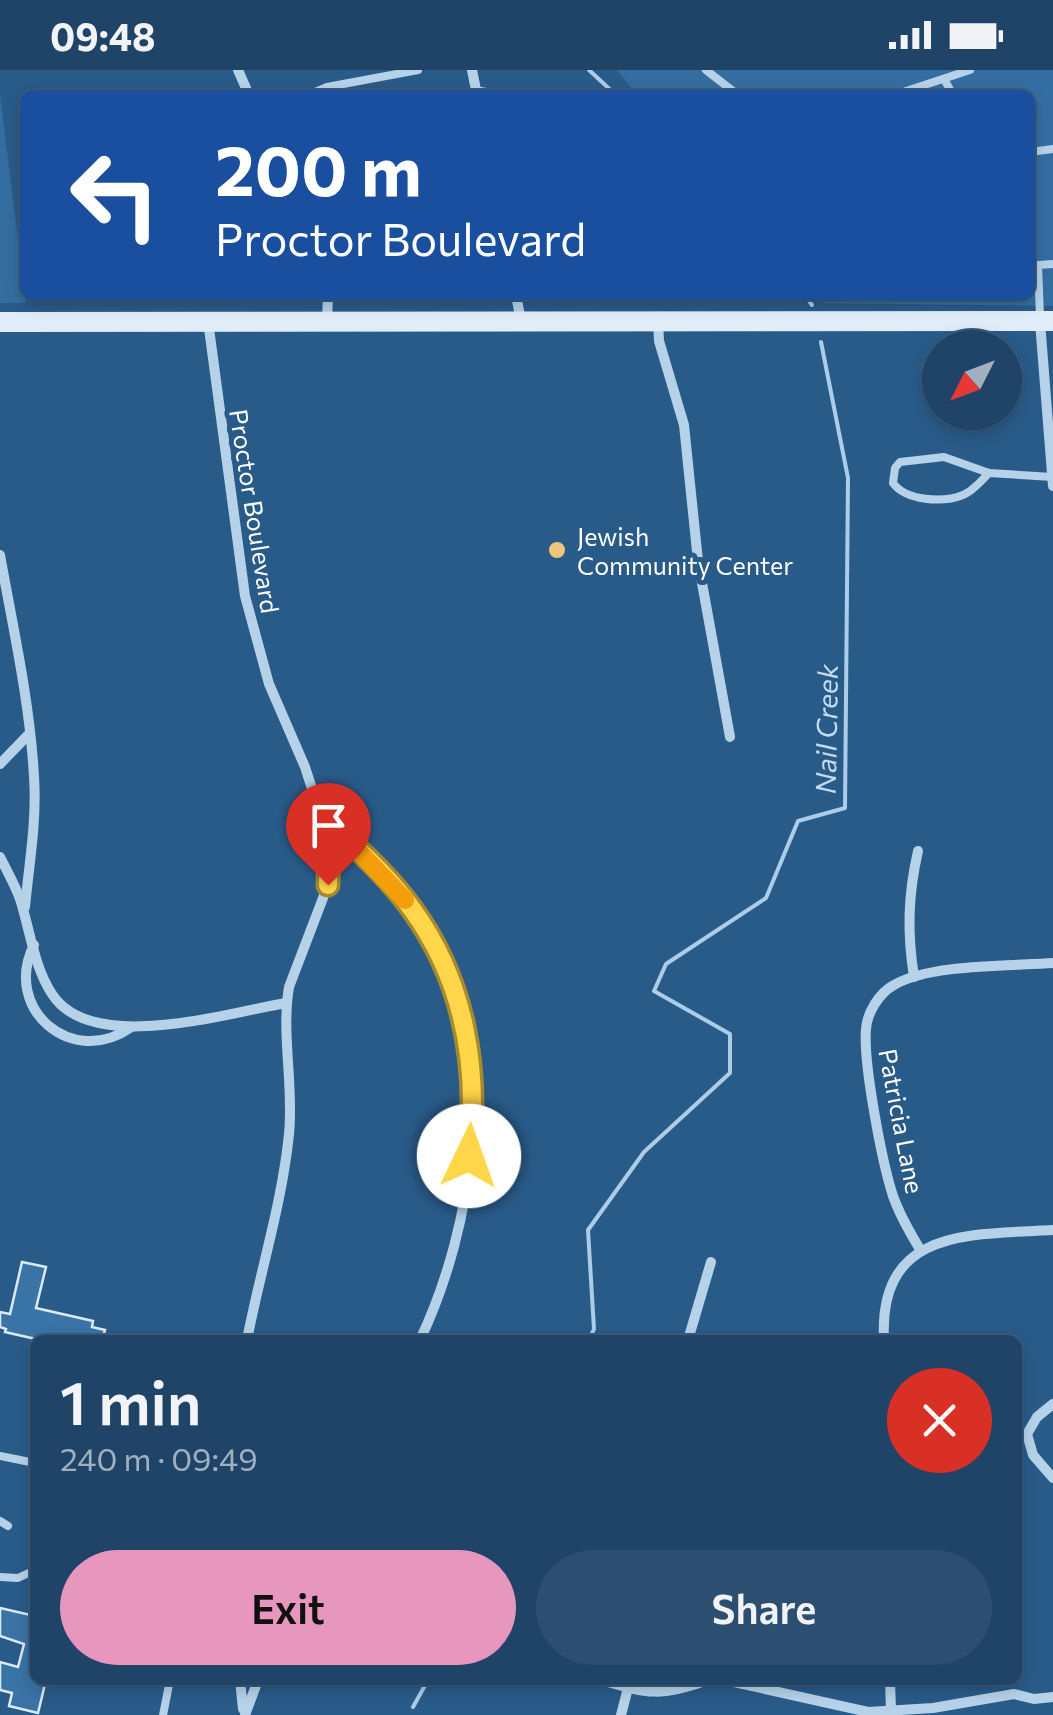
<!DOCTYPE html>
<meta charset="utf-8">
<style>
:root{--surface:#1f4467;--page:#2c4e70;--text:#f1f3f6;--muted:#a1b0c0;--line:#3c5c7b;--accent:#e797bd}
body{margin:0;font-family:Commissioner,sans-serif;background:var(--page);color:var(--text);height:100vh;display:flex;flex-direction:column;font-size:38px;white-space:nowrap}
*{box-sizing:border-box;margin:0}
p{font-size:32px;color:var(--muted)}
.icon{flex:none;width:55px;height:55px;fill:none;stroke:currentColor;stroke-width:2;stroke-linecap:round;stroke-linejoin:round}
.map{position:relative;flex:1;overflow:hidden}
.side{position:absolute;left:30px;top:1265px;width:992px;height:350px;display:flex;flex-direction:column;background:var(--surface);border-radius:15px;box-shadow:0 5px 15px #0003,0 0 0 2px var(--line)}
.side>*{flex:none}
.banner{position:absolute;left:20px;top:20px;width:1015px;height:210px;border-radius:15px;box-shadow:0 5px 15px #0003,0 0 0 2px var(--line);background:#1a4fa0;color:#fff;overflow:hidden}
.needle{width:65px;rotate:228deg}
.tools{position:absolute;left:922px;top:260px;display:grid;gap:20px}
.tools a{display:grid;place-items:center;width:100px;height:100px;border-radius:50%;background:var(--surface);box-shadow:0 5px 15px #0003,0 0 0 2px var(--line);font-size:50px}
.pin{position:absolute;display:grid;place-items:center;width:85px;height:85px;color:#fff;margin:-102px -42px;border-radius:50% 50% 50% 0;rotate:-45deg;box-shadow:0 0 10px #0007}
.pin .icon{rotate:45deg}
.me{position:absolute;width:110px;margin:-55px;rotate:3deg;stroke-linejoin:round;filter:drop-shadow(0 0 8px #0008)}
.turn{display:flex;align-items:center;gap:35px;height:210px;padding:0 30px;font-size:45px}
.turn .icon{width:130px;height:130px;stroke-width:2.5}
.turn b{display:block;font-size:70px;line-height:85px}
.round{display:grid;place-items:center;flex:none;width:105px;height:105px;border-radius:52px;background:var(--page)}
.headline{display:flex;align-items:center;justify-content:space-between;height:170px;padding:0 30px}
h1{font-size:60px;font-weight:600;line-height:75px}
.primary-button{display:flex;gap:20px;margin-top:auto;padding:20px 30px}
.primary-button a{flex:1;height:115px;border-radius:60px;background:var(--accent);color:#111;font-size:40px;font-weight:600;line-height:115px;text-align:center}
.primary-button a+a{background:var(--page);color:var(--text)}
.status{display:flex;justify-content:space-between;align-items:center;height:70px;padding:0 50px;background:var(--surface);direction:ltr}
.status svg{height:28px;fill:currentColor}
.map>svg:first-child{display:block}
</style>
<div class="status"><b>09:48</b><svg viewBox="0 0 49 12"><path d="M0 12V9h3v3zM5 12V6h3v6zM10 12V3h3v9zM15 12V0h3v12zM26 1h20v11H26zM47 4h2v5h-2z"/></svg></div>
<div class="map">
<svg width="1053" height="1645" viewBox="0 0 1053 1645">
<rect width="100%" height="100%" fill="#295b89"/>
<!-- green -->
<g fill="#346ea1">
<path d="M617,0H1053V236L823,233L813,225H1030V25H637Z"/>
<path d="M0,25L26,233H0Z"/>
</g>
<g fill="none" stroke-linecap="round" stroke-linejoin="round">
<!-- stream -->
<g stroke="#abcde9" stroke-width="4">
<path d="M589,0L616,25"/>
<path d="M805,225L812,235"/>
<path d="M589,1270L594,1259L588,1160L644,1082L730,1003V964L654,921L666,894L766,828L798,751L845,738L848,408L821,272"/>
<path d="M413,1637L428,1610"/>
</g>
</g>
<!-- building -->
<g fill="#3a73a6" stroke="#daeaf7" stroke-width="2.5">
<path d="M22,1192L46,1197L36,1238L93,1251L92,1257L105,1260L102,1270H40L5,1262L6,1259L0,1257V1242L10,1244Z"/>
<path d="M0,1538L35,1546V1610H46L38,1643L9,1636L12,1623L0,1620V1592L18,1597L24,1574L0,1566Z"/>
</g>
<g fill="none" stroke-linecap="round" stroke-linejoin="round">
<!-- lane -->
<g stroke="#b6d2e9" stroke-width="8">
<path d="M706,0L738,25"/>
<path d="M944,9L953,25"/>
<path d="M476,20L501,25"/>
<path d="M308,25L327,17L418,0"/>
<path d="M894,25L970,0"/>
<path d="M1030,82L1053,79"/>
<path d="M1040,247L1038,195L1053,194"/>
<path d="M989,403C981,411 973,421 963,425C943,433 906,431 893,413L895,398L900,392L944,387L989,403L1052,407"/>
<path d="M0,1386L35,1393"/>
<path d="M0,1451L8,1456"/>
<path d="M0,1507L18,1508L35,1500"/>
<path d="M163,1645L170,1610"/>
</g>
<!-- street -->
<g stroke="#b6d2e9" stroke-width="10">
<path d="M238,0L249,25"/>
<path d="M472,0L477,25"/>
<path d="M516,225L521,251"/>
<path d="M208,251L245,526L269,614L305,697L329,771L328,815L289,917C281,965 294,1015 289,1064C282,1134 260,1202 247,1270"/>
<path d="M327,251L328,225"/>
<path d="M658,251L659,271L684,355L698,491L730,667"/>
<path d="M1040,252L1053,416"/>
<path d="M0,485C13,558 30,632 34,707C37,751 29,794 25,837"/>
<path d="M0,694L29,664"/>
<path d="M324,747C364,785 408,824 435,872C499,988 474,1156 420,1270"/>
<path d="M0,787C7,801 15,815 20,829C30,860 34,897 52,924C91,985 227,943 286,933"/>
<path d="M34,875C2,939 72,998 130,958"/>
<path d="M914,907C907,862 908,825 918,781"/>
<path d="M921,1181C910,1163 900,1146 893,1126C882,1092 863,993 866,959C867,943 879,923 894,915C929,894 1011,896 1053,893"/>
<path d="M688,1270L711,1192"/>
<path d="M884,1270C878,1157 971,1165 1053,1160"/>
<path d="M1053,1334L1037,1347L1027,1364L1033,1385L1053,1408"/>
<path d="M240,1610L243,1639"/>
<path d="M601,1610C649,1624 660,1627 708,1610"/>
<path d="M725,1610L868,1642L933,1638L1014,1624L1034,1629L1053,1627"/>
<path d="M890,1610L891,1641"/>
<path d="M245,1645L258,1610"/>
<path d="M621,1645L628,1618"/>
</g>
<!-- secondary -->
<path stroke="#e0edf8" stroke-width="20" d="M0,252L1053,251"/>
</g>
<g fill="none" stroke-linecap="round" stroke-linejoin="round">
<!-- route casing -->
<g stroke="#a68a30" stroke-width="25">
<path id="route" d="M328,815L329,770L322,745C353,775 387,804 412,839C465,912 479,999 469,1086"/>
</g>
<!-- route -->
<use href="#route" stroke="#ffd54a" stroke-width="18"/>
<!-- slow -->
<path stroke="#f59e0b" stroke-width="18" d="M341,763L405,830"/>
</g>
<!-- markers -->
<circle fill="#f0c57d" stroke="#295b89" stroke-width="4" cx="557" cy="480" r="10"/>
<g text-anchor="middle" dominant-baseline="central" stroke-width="10" stroke-linejoin="round" paint-order="stroke">
<!-- street labels -->
<g font-size="25" fill="#fff" stroke="#295b89">
<text transform="translate(255 441) rotate(81)">Proctor Boulevard</text>
<text transform="translate(902 1051) rotate(79)">Patricia Lane</text>
</g>
<!-- poi labels -->
<g font-size="25" fill="#fff" stroke="#295b89" text-anchor="start">
<text x="577" y="466">Jewish<tspan x="577" dy="29">Community Center</tspan></text>
</g>
<!-- water labels -->
<g font-size="28" font-style="italic" fill="#c2dbf0" stroke="#295b89">
<text transform="translate(826 659) rotate(-89)">Nail Creek</text>
</g>
</g>
</svg>
<div class="tools">
<a><svg class="needle" viewBox="-14 -14 28 28"><path d="M0-13l5 13h-10z" fill="#e53935"/><path d="M0 13l5-13h-10z" fill="#a1b0c0"/></svg></a>
</div>
<div class="pin" style="left:328px;top:815px;background:#d93025"><svg class="icon" aria-label="arrive" viewBox="0 0 24 24"><path d="M6 21V4h12l-3 4 3 4H6"/></svg></div>
<svg class="me" style="left:469px;top:1086px" viewBox="-20 -20 40 40"><circle r="19" fill="#fff"/><path d="M0-13L10 11 0 6-10 11z" fill="#ffd54a"/></svg>
<div class="banner">
<div class="turn"><svg class="icon" aria-label="left" viewBox="0 0 24 24"><path d="M17 20v-9H6M10 6l-5 5 5 5"/></svg><div><b>200 m</b>Proctor Boulevard</div></div>
</div>
<section class="side">
<div class="headline"><div><h1>1 min</h1><p>240 m · 09:49</p></div><a class="round" style="background:#d93025;color:#fff"><svg class="icon" aria-label="close" viewBox="0 0 24 24"><path d="M6 6l12 12M18 6L6 18"/></svg></a></div>
<div class="primary-button"><a>Exit</a><a>Share</a></div>
</section>
</div>
